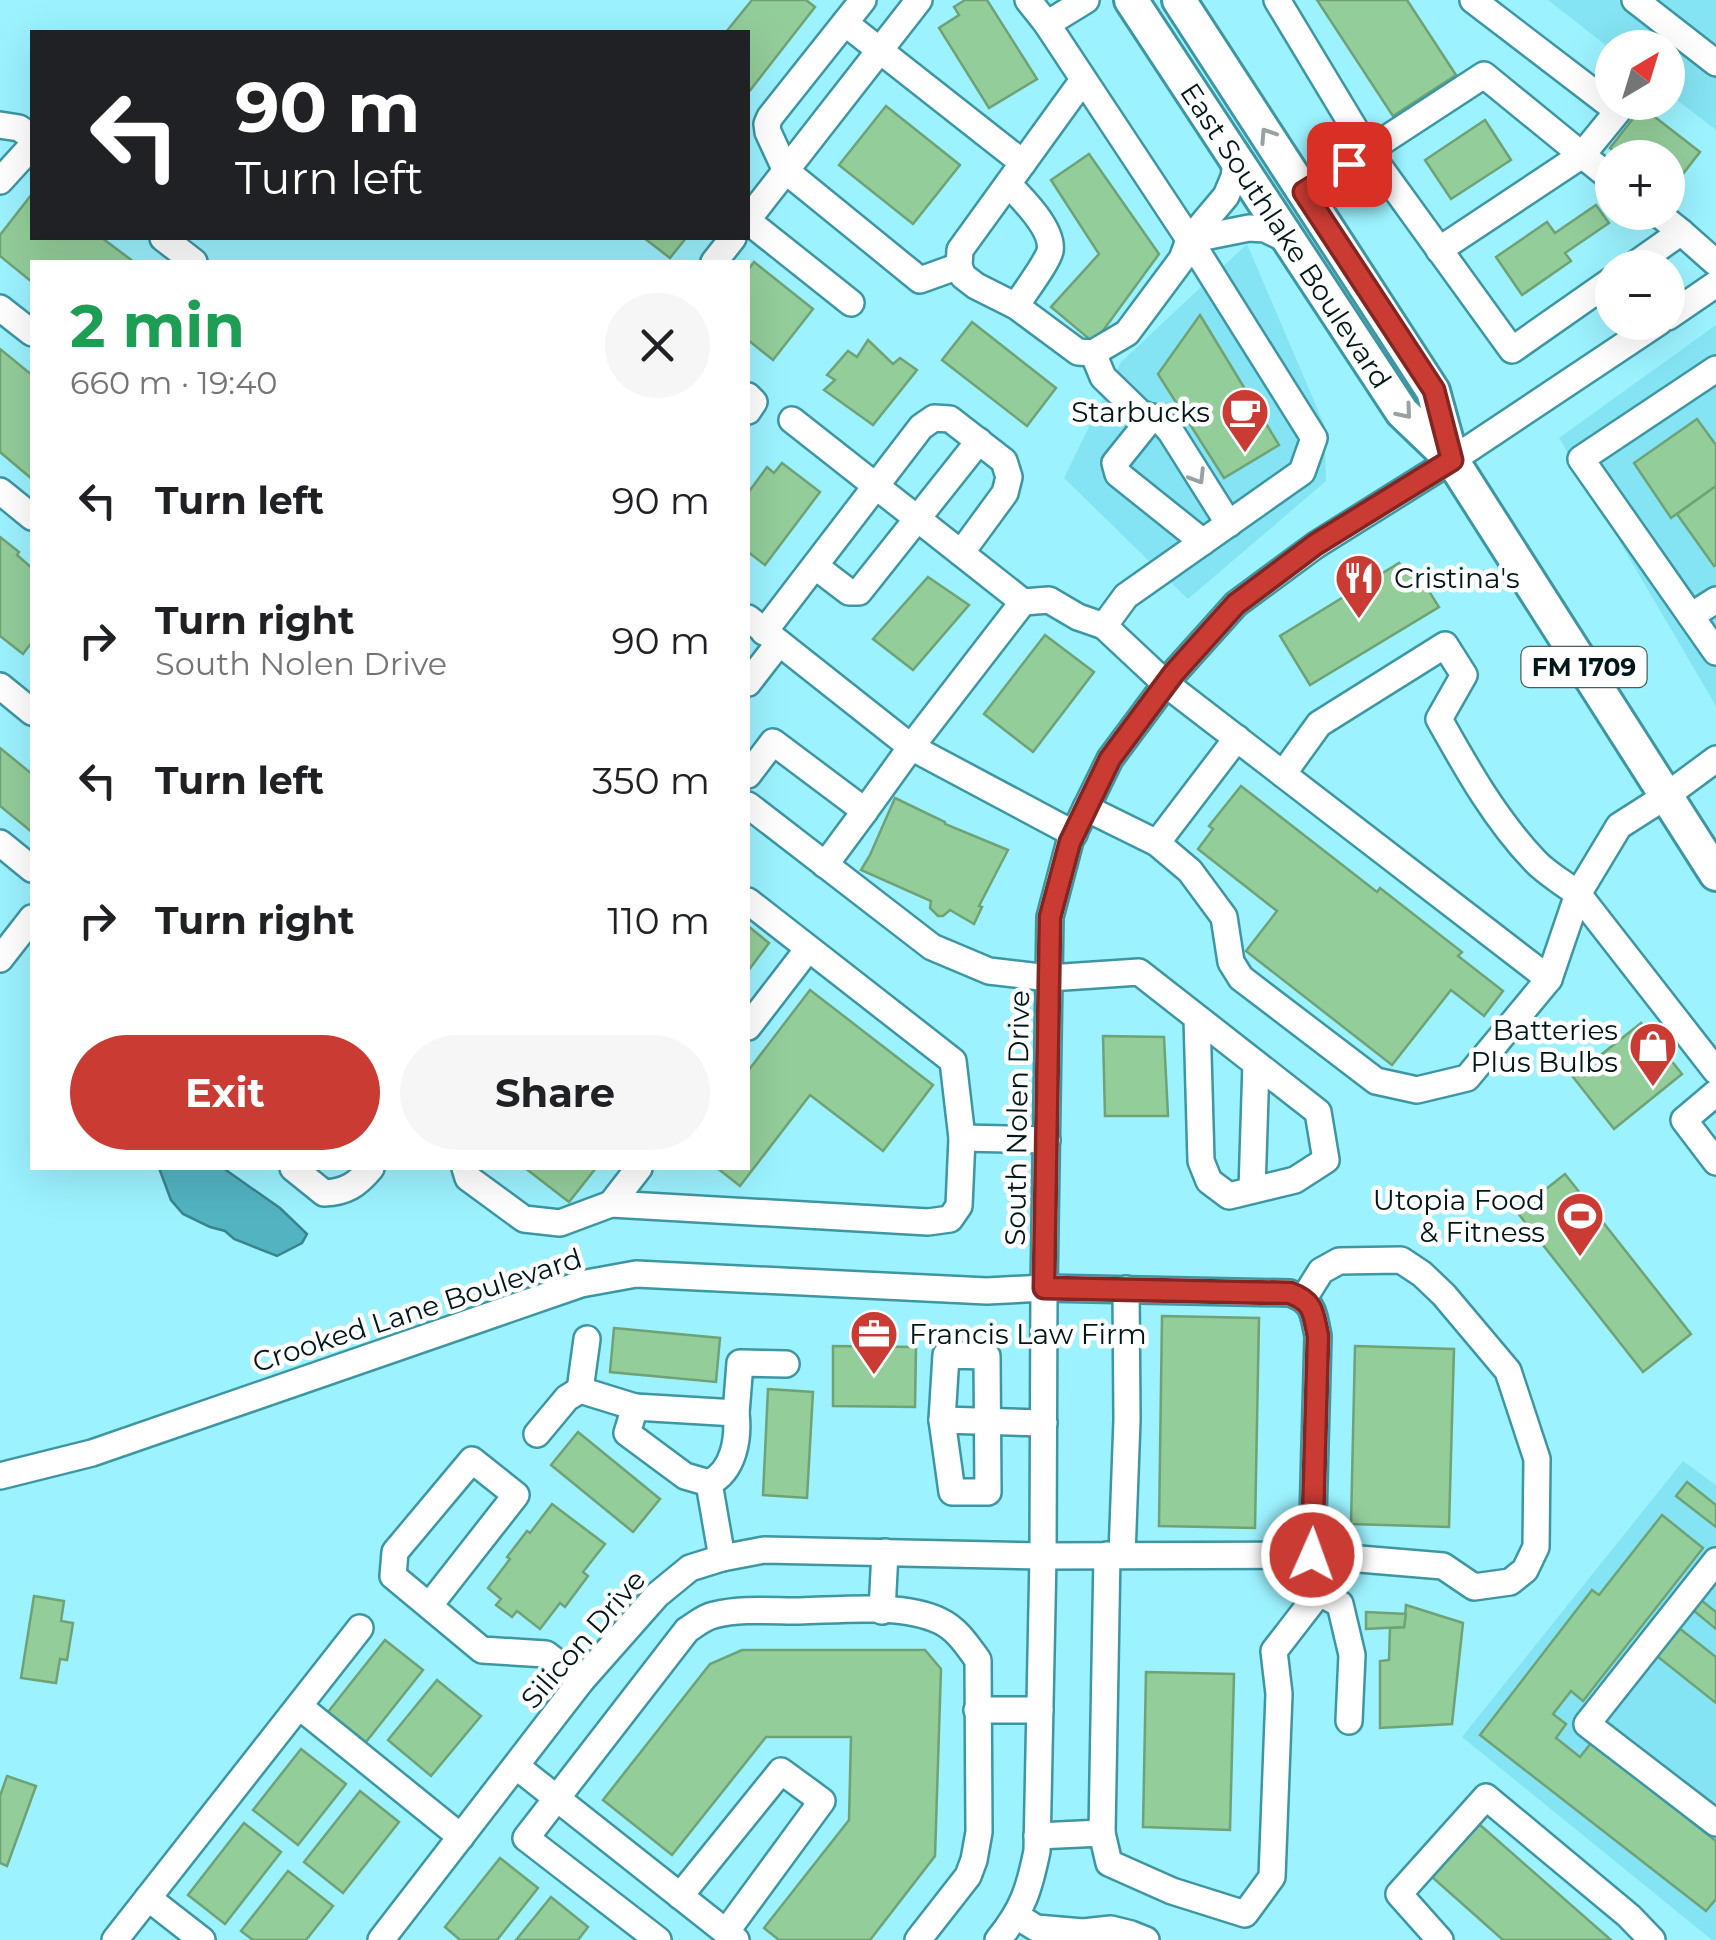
<!DOCTYPE html>
<meta charset="utf-8">
<style>
:root{--surface:#fff;--page:#f6f6f6;--text:#202124;--muted:#757577;--accent:#c93b33}
body{margin:0;font-family:Montserrat,sans-serif;background:var(--page);color:var(--text);height:100vh;display:flex;flex-direction:column;font-size:38px;white-space:nowrap}
*{box-sizing:border-box;margin:0}
p{font-size:32px;color:var(--muted)}
.icon{flex:none;width:55px;height:55px;fill:none;stroke:currentColor;stroke-width:2;stroke-linecap:round;stroke-linejoin:round}
.map{position:relative;flex:1;overflow:hidden}
.drawer{position:absolute;left:30px;top:260px;width:720px;height:910px;display:flex;flex-direction:column;background:var(--surface);border-radius:0px;box-shadow:0 10px 40px #0002}
.drawer>*{flex:none}
.hud{position:absolute;left:30px;top:30px;width:720px;height:210px;border-radius:0px;box-shadow:0 10px 40px #0002;background:#202124;color:#fff;overflow:hidden}
.needle{width:65px;rotate:38deg}
.fabs{position:absolute;left:1595px;top:30px;display:grid;gap:20px}
.fabs a{display:grid;place-items:center;width:90px;height:90px;border-radius:50%;background:var(--surface);box-shadow:0 10px 40px #0002;font-size:50px}
.pin{position:absolute;display:grid;place-items:center;width:85px;height:85px;color:#fff;margin:-42px;border-radius:20px;box-shadow:0 5px 15px #0006}
.me{position:absolute;width:110px;margin:-55px;rotate:2deg;stroke-linejoin:round;filter:drop-shadow(0 0 8px #0008)}
.turn{display:flex;align-items:center;gap:35px;height:210px;padding:0 40px;font-size:45px}
.turn .icon{width:130px;height:130px;stroke-width:2.5}
.turn b{display:block;font-size:70px;line-height:85px}
.round{display:grid;place-items:center;flex:none;width:105px;height:105px;border-radius:52px;background:var(--page)}
.headline{display:flex;align-items:center;justify-content:space-between;height:170px;padding:0 40px}
h1{font-size:60px;font-weight:700;line-height:75px;color:#1e9e55}
.action{display:flex;gap:20px;margin-top:auto;padding:20px 40px}
.action a{flex:1;height:115px;border-radius:60px;background:var(--accent);color:#fff;font-size:40px;font-weight:700;line-height:115px;text-align:center}
.action a+a{background:var(--page);color:var(--text)}
ul{padding:0;list-style:none}
li{display:flex;align-items:center;gap:30px;height:140px;padding:0 40px}
li div{flex:1}
li b{display:block;font-size:38px}
li em{font-style:normal}
.map>svg:first-child{display:block}
</style>
<div class="map">
<svg width="1716" height="1940" viewBox="0 0 1716 1940">
<rect width="100%" height="100%" fill="#9cf2ff"/>
<!-- built -->
<g fill="#84e4f3">
<path d="M1548,0H1716V130L1668,93V48H1612V50Z"/>
<path d="M1247,244L1324,424L1326,481L1188,599L1064,478L1121,362Z"/>
<path d="M1716,325V706L1559,438Z"/>
<path d="M1683,1461L1716,1485V1940H1712L1462,1737Z"/>
</g>
<!-- water -->
<path fill="#52b3c1" stroke="#39848f" stroke-width="2.5" d="M159,1168H223L280,1208L307,1234L302,1243L277,1256L234,1239L225,1231L210,1227L183,1214L171,1200Z"/>
<!-- building -->
<g fill="#93cd9a" stroke="#6fa275" stroke-width="2.5">
<path d="M752,0H806L815,7L748,93V32H726Z"/>
<path d="M965,0H987L1037,79L989,108L939,28L959,15L954,7Z"/>
<path d="M1317,0H1407L1456,75L1393,116Z"/>
<path d="M886,106L960,165L913,224L839,165Z"/>
<path d="M1642,107L1700,152L1668,193V158H1622L1610,148Z"/>
<path d="M1485,120L1511,160L1451,199L1425,160Z"/>
<path d="M1089,154L1159,254L1094,343L1051,307L1099,254L1051,180Z"/>
<path d="M32,194V238H102L134,262H32V282L0,256V235Z"/>
<path d="M1596,205L1609,223L1565,253L1571,261L1522,295L1496,257L1547,222L1555,233Z"/>
<path d="M644,238H686L670,258Z"/>
<path d="M754,262L813,309L773,360L748,340V270Z"/>
<path d="M1200,315L1279,445L1224,478L1158,374Z"/>
<path d="M972,322L1056,388L1027,426L942,360Z"/>
<path d="M868,340L893,364L900,358L917,370L873,425L824,390L835,380L827,375L848,351L857,357Z"/>
<path d="M0,349L32,375V479L0,452Z"/>
<path d="M1697,419L1716,445V486L1671,518L1634,463Z"/>
<path d="M782,463L820,492L765,565L748,552V493L767,467L774,473Z"/>
<path d="M1716,486V565L1714,566L1677,514Z"/>
<path d="M0,537L19,552L17,555L32,568V642L23,654L0,636Z"/>
<path d="M1399,563L1406,574L1415,569L1439,607L1310,685L1280,636Z"/>
<path d="M928,577L969,605L913,670L873,639Z"/>
<path d="M1045,635L1094,672L1033,752L984,714Z"/>
<path d="M0,748L32,774V832L0,806Z"/>
<path d="M1241,786L1377,892L1380,888L1462,952L1458,956L1503,991L1484,1016L1451,990L1392,1065L1246,951L1277,911L1198,849L1213,829L1209,826Z"/>
<path d="M895,798L945,822V824L1008,850L979,906L982,907L974,924L950,910L943,916H938L930,908L931,901L861,870L870,855Z"/>
<path d="M748,926L769,943L748,971Z"/>
<path d="M810,990L933,1085L883,1151L810,1095L740,1186L717,1168H748V1071Z"/>
<path d="M1641,1023L1682,1074L1614,1129L1573,1077Z"/>
<path d="M1103,1036L1164,1037L1168,1116H1105Z"/>
<path d="M525,1168H596L569,1202Z"/>
<path d="M1565,1174L1691,1334L1643,1372L1517,1212Z"/>
<path d="M1162,1316L1259,1318L1255,1528L1159,1526Z"/>
<path d="M614,1328L720,1338L716,1382L610,1372Z"/>
<path d="M833,1346L916,1347L915,1407L833,1406Z"/>
<path d="M1355,1346L1454,1349L1449,1527L1351,1524Z"/>
<path d="M768,1389L813,1392L807,1498L763,1495Z"/>
<path d="M578,1432L660,1499L633,1532L551,1465Z"/>
<path d="M1687,1482L1716,1505V1527L1676,1496Z"/>
<path d="M552,1504L605,1544L583,1572L588,1576L565,1607L560,1603L540,1629L517,1611L512,1617L496,1605L501,1599L488,1588L510,1559L507,1557L527,1531L530,1533Z"/>
<path d="M1662,1515L1703,1548L1583,1701L1571,1691L1553,1714L1566,1724L1556,1738L1580,1757L1591,1743L1716,1841V1899L1706,1911L1480,1735L1592,1590L1599,1595Z"/>
<path d="M34,1596L64,1601L61,1621L73,1623L67,1660L60,1659L56,1683L21,1678Z"/>
<path d="M1701,1600L1716,1612V1629L1693,1610Z"/>
<path d="M1406,1605L1463,1623L1452,1724L1380,1728V1661L1389,1660L1390,1628L1404,1627Z"/>
<path d="M1366,1612L1406,1614L1404,1627L1366,1629Z"/>
<path d="M1679,1628L1716,1657V1703L1657,1656Z"/>
<path d="M385,1640L423,1670L366,1742L328,1712Z"/>
<path d="M742,1650H925L941,1669L935,1856L870,1940H779L764,1928L849,1820L851,1737H766L672,1855L603,1800L710,1664Z"/>
<path d="M1146,1672L1234,1674L1230,1830L1143,1827Z"/>
<path d="M437,1680L481,1716L431,1776L388,1740Z"/>
<path d="M301,1749L346,1784L298,1845L253,1810Z"/>
<path d="M7,1776L36,1786L7,1866L0,1863V1796Z"/>
<path d="M360,1791L399,1822L343,1893L304,1862Z"/>
<path d="M244,1823L281,1852L225,1924L188,1895Z"/>
<path d="M1479,1824L1611,1940H1503L1432,1877Z"/>
<path d="M500,1858L538,1888L497,1940H460L445,1927Z"/>
<path d="M288,1871L333,1906L306,1940H253L241,1931Z"/>
<path d="M551,1897L588,1927L578,1940H516Z"/>
</g>
<g fill="none" stroke-linecap="round" stroke-linejoin="round">
<!-- minor casing -->
<g stroke="#3d96a2" stroke-width="30">
<g id="minor">
<path d="M863,0L770,117L767,124L768,132L786,171L920,280L959,266"/>
<path d="M1028,0L1047,24L1193,245L1314,438L1302,472L1126,596L1104,626L1166,684L1549,979L1467,1078L1417,1090L1376,1081L1241,978L1231,962L1224,917L1190,871L1157,843L1086,808"/>
<path d="M1277,0L1368,151L1512,350L1612,280"/>
<path d="M1473,0L1618,111L1582,155L1612,179"/>
<path d="M1635,0L1716,63"/>
<path d="M845,23L1023,163"/>
<path d="M1047,24L1086,0"/>
<path d="M1083,80L960,250L959,266L963,276L976,286L1016,306L1078,352L1093,353L1127,333L1182,259L1189,240L1226,196L1234,177L1236,160"/>
<path d="M0,125L19,128L32,137"/>
<path d="M0,181L32,146"/>
<path d="M1008,184C1022,198 1054,230 1050,251C1047,263 1024,293 1016,306"/>
<path d="M1305,192L1484,75L1582,155L1439,250"/>
<path d="M1656,212L1681,232"/>
<path d="M748,219L919,0"/>
<path d="M748,221L851,303"/>
<path d="M163,238L194,262"/>
<path d="M1189,240L1249,228L1265,229L1290,241"/>
<path d="M714,262L733,238"/>
<path d="M1630,268L1681,232L1716,263"/>
<path d="M0,308L32,333"/>
<path d="M1668,317L1716,284"/>
<path d="M1093,353L1103,377L1140,413L1162,422L1171,432L1229,524"/>
<path d="M1716,369L1581,459L1716,652"/>
<path d="M748,396L754,402L748,411"/>
<path d="M1152,417L1115,463L1118,474L1203,542"/>
<path d="M792,420L961,553"/>
<path d="M0,491L32,517"/>
<path d="M815,566L849,592H859L979,441"/>
<path d="M1691,616L1716,600"/>
<path d="M748,618L911,747L1074,834"/>
<path d="M764,632L921,427L934,418L950,419L1004,461L1009,477L1005,493L961,553L1023,602L1049,600L1078,617L1104,626"/>
<path d="M748,683L779,643"/>
<path d="M0,686L32,712"/>
<path d="M1283,774L1319,724L1445,645L1464,675L1439,719C1467,769 1495,819 1535,861C1547,874 1564,883 1578,894L1619,826L1666,796L1716,759"/>
<path d="M748,775L773,742L865,811L825,865"/>
<path d="M748,805L932,947L989,971L1049,978L1139,972L1318,1112L1326,1160L1295,1180L1229,1196L1209,1181L1201,1161L1197,1018"/>
<path d="M865,811L911,747L1023,602"/>
<path d="M0,843L32,869"/>
<path d="M1157,843L1237,738"/>
<path d="M1578,894L1716,1071"/>
<path d="M0,959L32,918"/>
<path d="M1549,979L1578,894"/>
<path d="M748,1027L808,949"/>
<path d="M1716,1093L1684,1120L1716,1162"/>
<path d="M962,1138L1047,1140"/>
<path d="M293,1168L324,1193C346,1192 357,1185 371,1168"/>
<path d="M465,1168L468,1178L524,1219L560,1223L611,1204L928,1222L950,1219L959,1206L962,1138L953,1061L748,901"/>
<path d="M1252,1190L1256,1064"/>
<path d="M611,1204L639,1168"/>
<path d="M1304,1298L1321,1271L1339,1261L1401,1260L1422,1274L1444,1295L1508,1371L1537,1459L1536,1547L1525,1570L1510,1582L1474,1587L1443,1566L1312,1555L1323,1595"/>
<path d="M587,1339L580,1390L635,1407"/>
<path d="M946,1355L987,1356L988,1492H952L942,1420Z"/>
<path d="M736,1413L740,1363L786,1364"/>
<path d="M942,1420L1044,1423"/>
<path d="M537,1434L567,1398L580,1390"/>
<path d="M0,1476L92,1453L581,1284L636,1274L987,1291L1044,1288L1290,1293C1314,1302 1313,1312 1318,1336L1312,1555L1043,1556L764,1550L722,1558L690,1568L657,1595L581,1681L381,1940"/>
<path d="M709,1483L685,1476L627,1433L635,1407L736,1413C739,1438 734,1471 709,1483L722,1558"/>
<path d="M1122,1555L1127,1420L1126,1289"/>
<path d="M1716,1561L1587,1724L1716,1823"/>
<path d="M429,1606L516,1495L472,1460L395,1552L393,1576L482,1650L546,1654L581,1681"/>
<path d="M882,1611L885,1552"/>
<path d="M299,1706L461,1837"/>
<path d="M977,1710H1040"/>
<path d="M516,1766L736,1940"/>
<path d="M1102,1833L1107,1555"/>
<path d="M1037,1836L1102,1833L1109,1863L1172,1891L1245,1914L1272,1877L1279,1694L1274,1651L1315,1598L1323,1595L1340,1604L1352,1655L1349,1721"/>
<path d="M680,1896L781,1771L822,1801L726,1932"/>
<path d="M148,1898L202,1940"/>
<path d="M1017,1916L1036,1928L1083,1932L1111,1929L1131,1934L1146,1940"/>
<path d="M115,1940L360,1628"/>
<path d="M658,1940L526,1838L687,1630C695,1625 704,1617 714,1615C741,1608 772,1611 800,1611C842,1610 902,1603 940,1621C957,1629 967,1645 978,1660L979,1832L974,1860L968,1876L918,1940"/>
<path d="M998,1940C1023,1909 1029,1890 1037,1851L1043,1556L1044,1288L1050,917L1070,841L1110,759L1174,673L1236,604L1316,545L1452,460L1659,322"/>
<path d="M1440,1940L1399,1894L1486,1797L1629,1916L1652,1940"/>
</g>
</g>
<!-- major casing -->
<g stroke="#3d96a2" stroke-width="38">
<g id="major">
<path id="s1" d="M1131,0L1402,412L1452,460L1716,874"/>
<path d="M1179,0L1433,391L1452,460"/>
</g>
</g>
<!-- minor -->
<use href="#minor" stroke="#fff" stroke-width="25"/>
<!-- major -->
<use href="#major" stroke="#fff" stroke-width="32"/>
</g>
<!-- one-way arrows -->
<defs><path id="oneway-chevron" d="M-2-3.5L2.5 0L-2 3.5" fill="none" stroke-width="1.6" stroke-linecap="round" stroke-linejoin="round" transform="scale(2.5)"/></defs>
<g stroke="#99a2a3">
<use href="#oneway-chevron" transform="translate(1267 135) rotate(-123)"/>
<use href="#oneway-chevron" transform="translate(1405 412) rotate(50)"/>
<use href="#oneway-chevron" transform="translate(1198 477) rotate(58)"/>
</g>
<g fill="none" stroke-linecap="round" stroke-linejoin="round">
<!-- route casing -->
<g stroke="#832621" stroke-width="25">
<path id="route" d="M1312,1555L1318,1336C1313,1312 1314,1302 1290,1293L1044,1288L1050,917L1070,842L1110,759L1174,673L1236,604L1316,544L1452,460L1434,390L1304,192L1349,164"/>
</g>
<!-- route -->
<use href="#route" stroke="#c93b33" stroke-width="18"/>
</g>
<!-- icons -->
<defs>
<g id="cafe-pin" transform="scale(2.5)"><path d="M0 17L-7.5 6A9.5 9.5 0 1 1 7.5 6Z" fill="#c93b33" stroke="#fff"/><path d="M-5.5-4.5H6V0H3Q3 3.5 0 3.5H-2.5Q-5.5 3.5-5.5 0ZM3-3.2v2h1.7v-2ZM-6 4.5H4V6H-6Z" fill="#fff"/></g>
<g id="restaurant-pin" transform="scale(2.5)"><path d="M0 17L-7.5 6A9.5 9.5 0 1 1 7.5 6Z" fill="#c93b33" stroke="#fff"/><path d="M-5-6h1v4h1v-4h1v4h1v-4h1v5L-1.5 .5V6h-2V.5L-5-1ZM5-6V6H3V1.5H1.5Q1.5-4 5-6Z" fill="#fff"/></g>
<g id="shop-pin" transform="scale(2.5)"><path d="M0 17L-7.5 6A9.5 9.5 0 1 1 7.5 6Z" fill="#c93b33" stroke="#fff"/><path d="M-5-2.5h2.3a2.7 3.5 0 0 1 5.4 0H5L5.5 6h-11ZM-1.5-2.5h3a1.5 2.3 0 0 0-3 0Z" fill="#fff"/></g>
<g id="stadium-pin" transform="scale(2.5)"><path d="M0 17L-7.5 6A9.5 9.5 0 1 1 7.5 6Z" fill="#c93b33" stroke="#fff"/><path d="M0-5a6.5 5 0 1 0 0 10a6.5 5 0 1 0 0-10ZM-3.5-1.8h7v3.6h-7Z" fill="#fff"/></g>
<g id="office-pin" transform="scale(2.5)"><path d="M0 17L-7.5 6A9.5 9.5 0 1 1 7.5 6Z" fill="#c93b33" stroke="#fff"/><path d="M-6-3h4V-5.5h4V-3h4V5H-6ZM-1-4.5V-3h2v-1.5ZM-6 0V1H6V0Z" fill="#fff"/></g>
</defs>
<g fill-rule="evenodd">
<use href="#cafe-pin" x="1245" y="412"/>
<use href="#restaurant-pin" x="1359" y="578"/>
<use href="#shop-pin" x="1653" y="1046"/>
<use href="#stadium-pin" x="1580" y="1216"/>
<use href="#office-pin" x="874" y="1334"/>
</g>
<g text-anchor="middle" dominant-baseline="central" stroke-width="9" stroke-linejoin="round" paint-order="stroke">
<!-- shield labels -->
<rect fill="#fff" stroke="#4c5d5f" stroke-width="2.5" x="1521.5" y="647" width="125" height="40" rx="8"/>
<g font-size="25" font-weight="bold" fill="#00171a">
<text x="1584" y="667">FM 1709</text>
</g>
<!-- street labels -->
<g font-size="28" fill="#00171a" stroke="#fff">
<text stroke="none"><textPath href="#s1" startOffset="282">East Southlake Boulevard</textPath></text>
<text transform="translate(1017 1118) rotate(-89)">South Nolen Drive</text>
<text transform="translate(417 1310) rotate(-18)">Crooked Lane Boulevard</text>
<text transform="translate(583 1639) rotate(-49)">Silicon Drive</text>
</g>
<!-- poi labels -->
<g font-size="28" fill="#00171a" stroke="#fff" text-anchor="end">
<text x="1210" y="412">Starbucks</text>
<text x="1394" y="578" text-anchor="start">Cristina's</text>
<text x="1618" y="1030">Batteries<tspan x="1618" dy="32">Plus Bulbs</tspan></text>
<text x="1545" y="1200">Utopia Food<tspan x="1545" dy="32">&amp; Fitness</tspan></text>
<text x="909" y="1334" text-anchor="start">Francis Law Firm</text>
</g>
</g>
</svg>
<div class="fabs">
<a><svg class="needle" viewBox="-14 -14 28 28"><path d="M0-13l5 13h-10z" fill="#e53935"/><path d="M0 13l5-13h-10z" fill="#757577"/></svg></a>
<a>+</a>
<a>−</a>
</div>
<div class="pin" style="left:1349px;top:164px;background:#d93025"><svg class="icon" aria-label="arrive" viewBox="0 0 24 24"><path d="M6 21V4h12l-3 4 3 4H6"/></svg></div>
<svg class="me" style="left:1312px;top:1555px" viewBox="-20 -20 40 40"><circle r="17" fill="#c93b33" stroke="#fff" stroke-width="3"/><path d="M0-11L8 9 0 5-8 9z" fill="#fff"/></svg>
<div class="hud">
<div class="turn"><svg class="icon" aria-label="left" viewBox="0 0 24 24"><path d="M17 20v-9H6M10 6l-5 5 5 5"/></svg><div><b>90 m</b>Turn left</div></div>
</div>
<section class="drawer">
<div class="headline"><div><h1>2 min</h1><p>660 m · 19:40</p></div><a class="round"><svg class="icon" aria-label="close" viewBox="0 0 24 24"><path d="M6 6l12 12M18 6L6 18"/></svg></a></div>
<ul>
<li><svg class="icon" aria-label="left" viewBox="0 0 24 24"><path d="M17 20v-9H6M10 6l-5 5 5 5"/></svg><div><b>Turn left</b></div><em>90 m</em></li>
<li><svg class="icon" aria-label="right" viewBox="0 0 24 24"><path d="M7 20v-9h11M14 6l5 5-5 5"/></svg><div><b>Turn right</b><p>South Nolen Drive</p></div><em>90 m</em></li>
<li><svg class="icon" aria-label="left" viewBox="0 0 24 24"><path d="M17 20v-9H6M10 6l-5 5 5 5"/></svg><div><b>Turn left</b></div><em>350 m</em></li>
<li><svg class="icon" aria-label="right" viewBox="0 0 24 24"><path d="M7 20v-9h11M14 6l5 5-5 5"/></svg><div><b>Turn right</b></div><em>110 m</em></li>
</ul>
<div class="action"><a>Exit</a><a>Share</a></div>
</section>
</div>
